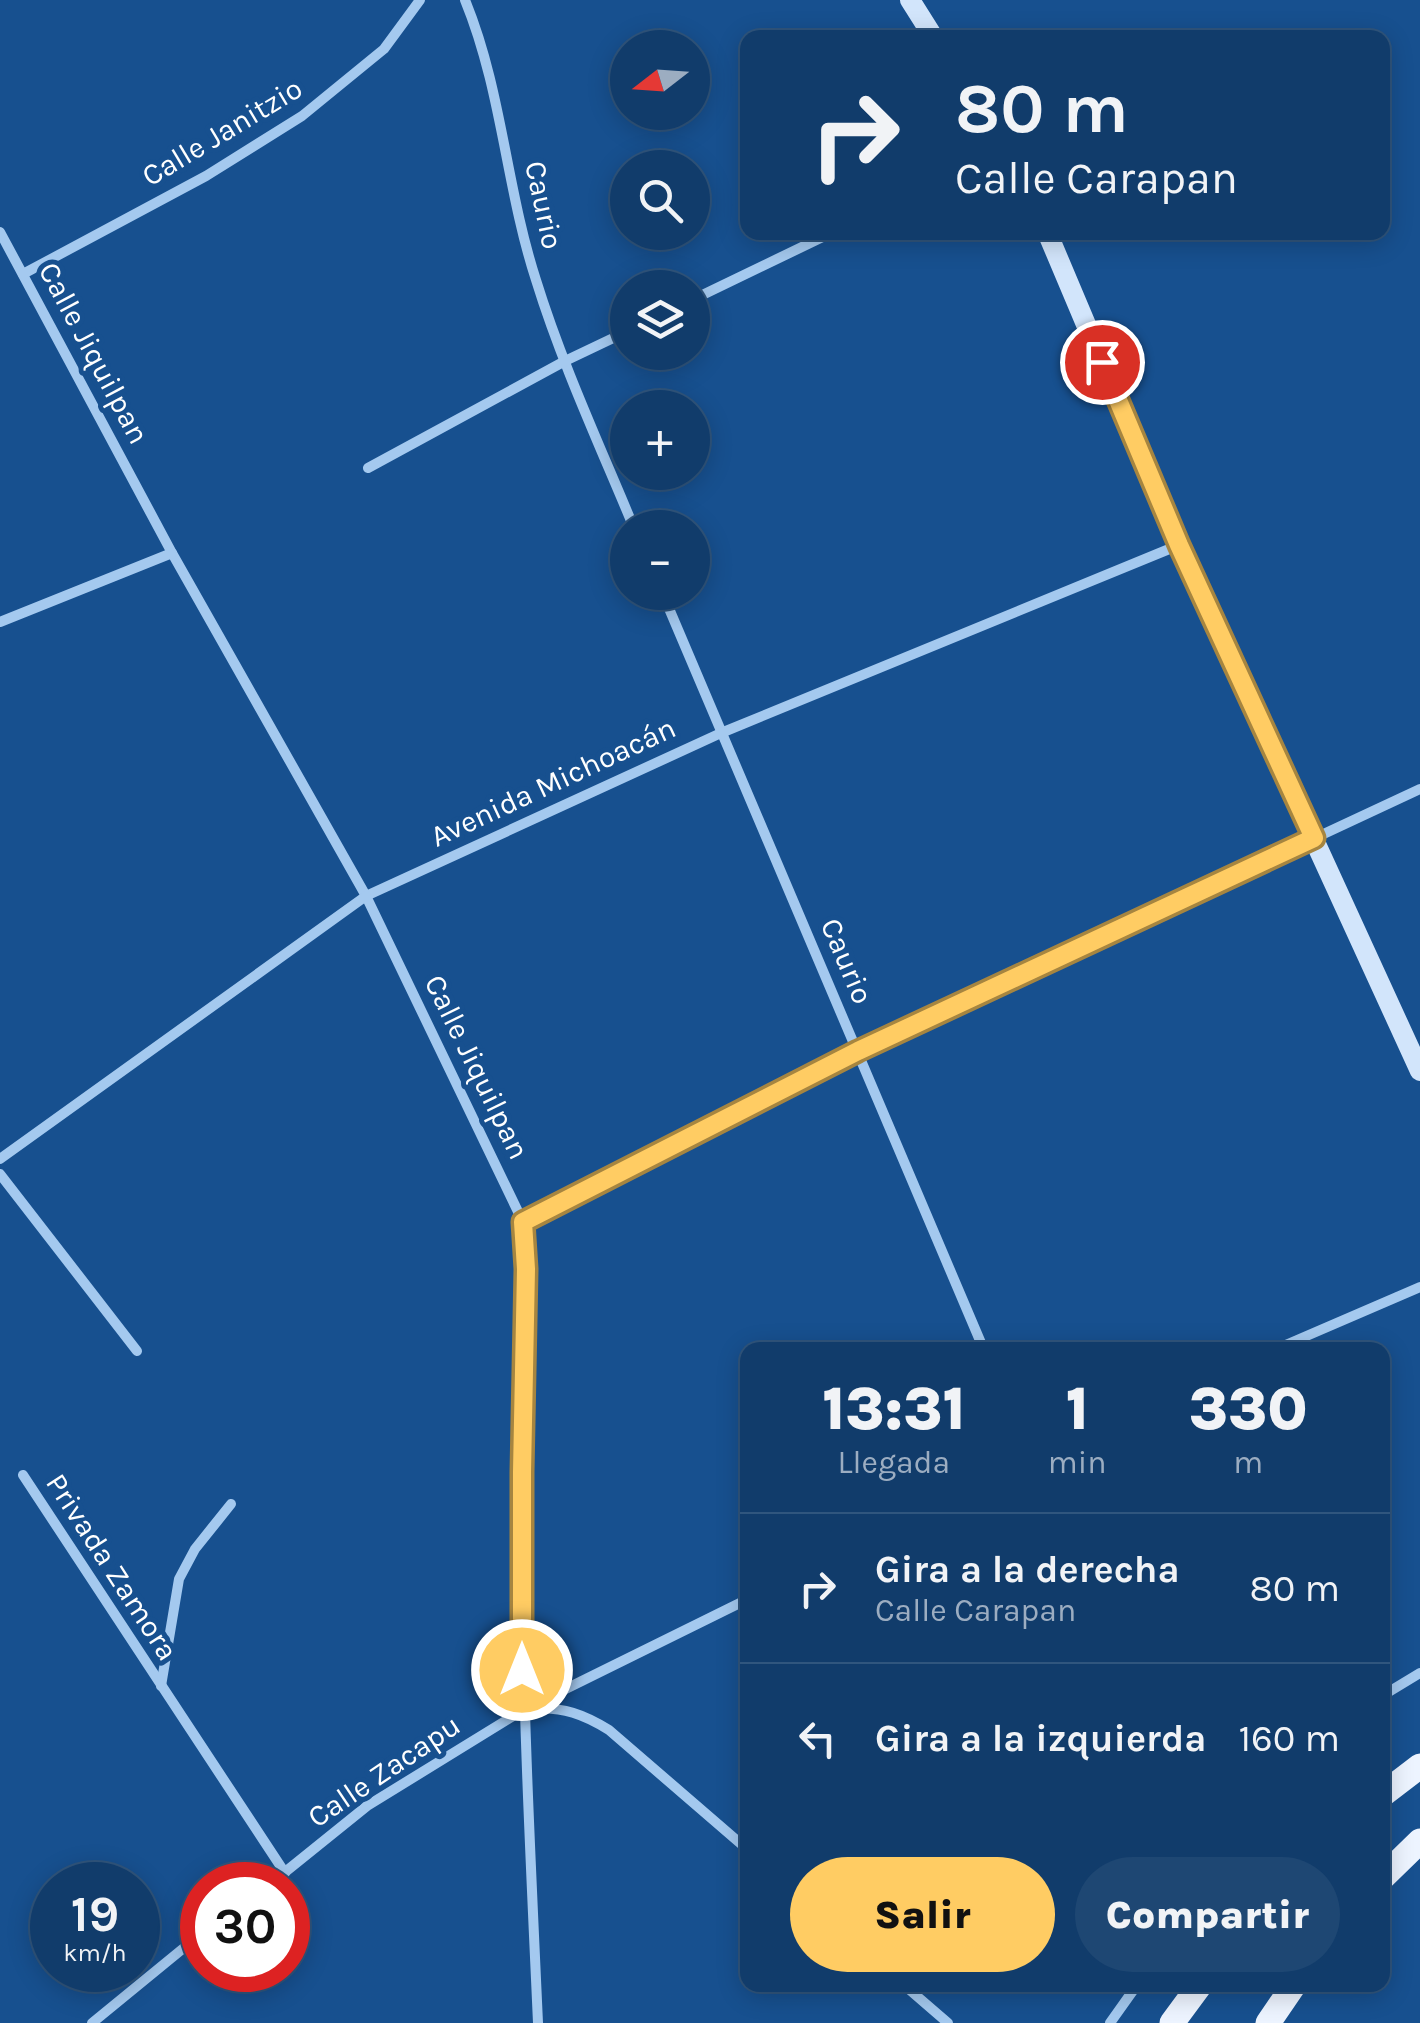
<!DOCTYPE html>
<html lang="es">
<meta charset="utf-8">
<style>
:root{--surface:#113c6b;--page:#1e4773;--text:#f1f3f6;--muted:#9cadc1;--line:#30567e;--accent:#ffcc63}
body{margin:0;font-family:Karla,sans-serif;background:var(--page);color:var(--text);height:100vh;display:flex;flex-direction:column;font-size:38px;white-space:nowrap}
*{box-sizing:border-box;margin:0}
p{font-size:32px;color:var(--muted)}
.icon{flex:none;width:55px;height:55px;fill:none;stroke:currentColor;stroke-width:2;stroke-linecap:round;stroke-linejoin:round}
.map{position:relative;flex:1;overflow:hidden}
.drawer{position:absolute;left:740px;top:1342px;width:650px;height:650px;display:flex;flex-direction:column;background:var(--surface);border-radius:20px;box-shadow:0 5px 25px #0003,0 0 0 2px var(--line)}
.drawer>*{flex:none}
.guide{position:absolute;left:740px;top:30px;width:650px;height:210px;border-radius:20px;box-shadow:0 5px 25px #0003,0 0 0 2px var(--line);background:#113c6b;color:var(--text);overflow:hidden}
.needle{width:65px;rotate:253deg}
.controls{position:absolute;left:610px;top:30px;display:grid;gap:20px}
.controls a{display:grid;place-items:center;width:100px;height:100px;border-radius:50%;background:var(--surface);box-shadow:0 5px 25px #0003,0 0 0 2px var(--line);font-size:50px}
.speed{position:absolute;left:30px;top:1862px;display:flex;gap:20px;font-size:50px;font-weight:700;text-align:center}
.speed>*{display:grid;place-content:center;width:130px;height:130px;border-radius:50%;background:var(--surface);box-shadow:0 5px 25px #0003,0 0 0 2px var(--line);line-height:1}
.speed small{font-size:25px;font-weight:400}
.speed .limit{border:15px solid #d22;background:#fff;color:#111}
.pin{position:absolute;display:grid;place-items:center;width:85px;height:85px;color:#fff;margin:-42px;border:5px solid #fff;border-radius:50%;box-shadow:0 2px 10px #0007}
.me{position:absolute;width:110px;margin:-55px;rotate:0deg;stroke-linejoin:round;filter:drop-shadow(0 0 8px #0008)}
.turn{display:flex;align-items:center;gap:35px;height:210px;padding:0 50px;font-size:45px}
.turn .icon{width:130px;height:130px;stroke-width:2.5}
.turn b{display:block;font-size:70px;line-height:85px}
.eta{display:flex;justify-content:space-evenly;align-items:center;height:170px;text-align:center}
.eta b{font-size:60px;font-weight:800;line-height:70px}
.primary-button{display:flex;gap:20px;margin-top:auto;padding:20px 50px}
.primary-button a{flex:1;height:115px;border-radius:60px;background:var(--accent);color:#111;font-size:40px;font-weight:800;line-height:115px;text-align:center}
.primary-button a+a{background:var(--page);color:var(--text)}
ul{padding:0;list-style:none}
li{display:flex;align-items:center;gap:30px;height:150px;padding:0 50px;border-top:2px solid var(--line)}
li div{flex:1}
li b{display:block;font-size:38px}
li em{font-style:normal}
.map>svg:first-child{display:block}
</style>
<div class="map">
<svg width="1420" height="2023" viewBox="0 0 1420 2023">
<rect width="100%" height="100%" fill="#17508f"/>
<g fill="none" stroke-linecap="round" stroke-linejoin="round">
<!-- street -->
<g stroke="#a4c9ef" stroke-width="10">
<path d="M465,0C502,90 506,188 536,280C562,364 600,446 634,528"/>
<path d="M0,232L172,553L366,896L523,1222C529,1334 522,1446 522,1558C523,1713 531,1868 538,2023"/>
<path d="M23,274L206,176L302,116L384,49L420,0"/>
<path d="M692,300L833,232"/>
<path d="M368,468L565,361L628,331"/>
<path d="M662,592L984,1350"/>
<path d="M0,622L172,553"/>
<path d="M0,1159L366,896L721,733L1179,545"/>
<path d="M0,1174L137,1351"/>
<path d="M523,1222L858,1051L1420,789"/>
<path d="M1274,1350L1420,1287"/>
<path d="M23,1475L285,1873"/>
<path d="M161,1686L179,1579L195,1549L231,1504"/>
<path d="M1382,1696L1420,1673"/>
<path d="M533,1709C562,1706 585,1715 609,1730L748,1850"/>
<path d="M269,1885L367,1806L523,1710L748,1599"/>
<path d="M904,1985L948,2023"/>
<path d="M92,2023L202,1933"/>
<path d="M1110,2023L1137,1985"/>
</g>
<!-- secondary -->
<g stroke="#d2e5fb" stroke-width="20">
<path d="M910,0L934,38"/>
<path d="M1047,232L1179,545L1420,1071"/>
</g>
<!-- primary -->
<g stroke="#edf4ff" stroke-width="25">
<path d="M1382,1795L1420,1766"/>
<path d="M1382,1878L1420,1841"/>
<path d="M1172,2023L1200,1985"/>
<path d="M1268,2023L1294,1985"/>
</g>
</g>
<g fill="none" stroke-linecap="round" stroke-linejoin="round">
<!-- route casing -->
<g stroke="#a68540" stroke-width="25">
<path id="route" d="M522,1670V1472L526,1269L523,1222L858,1051L1314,838L1179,545L1102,362"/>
</g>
<!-- route -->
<use href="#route" stroke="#ffcc63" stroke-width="18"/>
</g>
<g text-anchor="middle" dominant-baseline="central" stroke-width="10" stroke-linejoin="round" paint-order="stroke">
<!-- street labels -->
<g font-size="30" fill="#fff" stroke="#17508f">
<text transform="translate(222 132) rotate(-31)">Calle Janitzio</text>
<text transform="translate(544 205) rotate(78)">Caurio</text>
<text transform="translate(94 353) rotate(62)">Calle Jiquilpan</text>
<text transform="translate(553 782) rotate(-25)">Avenida Michoacán</text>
<text transform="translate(847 961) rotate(67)">Caurio</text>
<text transform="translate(477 1067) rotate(64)">Calle Jiquilpan</text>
<text transform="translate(112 1567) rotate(57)">Privada Zamora</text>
<text transform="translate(384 1771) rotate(-34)">Calle Zacapu</text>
</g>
</g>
</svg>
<div class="controls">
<a><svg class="needle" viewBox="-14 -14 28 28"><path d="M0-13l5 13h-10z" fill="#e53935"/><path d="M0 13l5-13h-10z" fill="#9cadc1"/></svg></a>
<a><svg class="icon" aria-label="search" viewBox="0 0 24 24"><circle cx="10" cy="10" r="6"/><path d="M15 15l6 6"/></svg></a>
<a><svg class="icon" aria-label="layers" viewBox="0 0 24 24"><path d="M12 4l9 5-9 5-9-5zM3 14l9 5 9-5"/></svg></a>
<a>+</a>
<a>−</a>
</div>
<div class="speed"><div>19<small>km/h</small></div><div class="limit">30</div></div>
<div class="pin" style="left:1102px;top:362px;background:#d93025"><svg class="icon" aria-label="arrive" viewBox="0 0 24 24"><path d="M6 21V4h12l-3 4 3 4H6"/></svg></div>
<svg class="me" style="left:522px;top:1670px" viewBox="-20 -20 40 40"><circle r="17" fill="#ffcc63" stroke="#fff" stroke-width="3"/><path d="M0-11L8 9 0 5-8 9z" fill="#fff"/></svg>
<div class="guide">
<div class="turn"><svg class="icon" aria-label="right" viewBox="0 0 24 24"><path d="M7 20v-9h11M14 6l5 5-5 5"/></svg><div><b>80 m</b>Calle Carapan</div></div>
</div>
<section class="drawer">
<div class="eta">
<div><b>13:31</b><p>Llegada</p></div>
<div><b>1</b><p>min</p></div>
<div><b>330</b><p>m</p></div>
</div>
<ul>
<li><svg class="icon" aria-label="right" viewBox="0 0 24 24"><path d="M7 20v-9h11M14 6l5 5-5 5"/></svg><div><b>Gira a la derecha</b><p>Calle Carapan</p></div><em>80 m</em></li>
<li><svg class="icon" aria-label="left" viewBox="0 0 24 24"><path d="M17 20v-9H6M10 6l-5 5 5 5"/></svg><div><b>Gira a la izquierda</b></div><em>160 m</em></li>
</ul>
<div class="primary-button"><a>Salir</a><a>Compartir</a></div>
</section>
</div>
